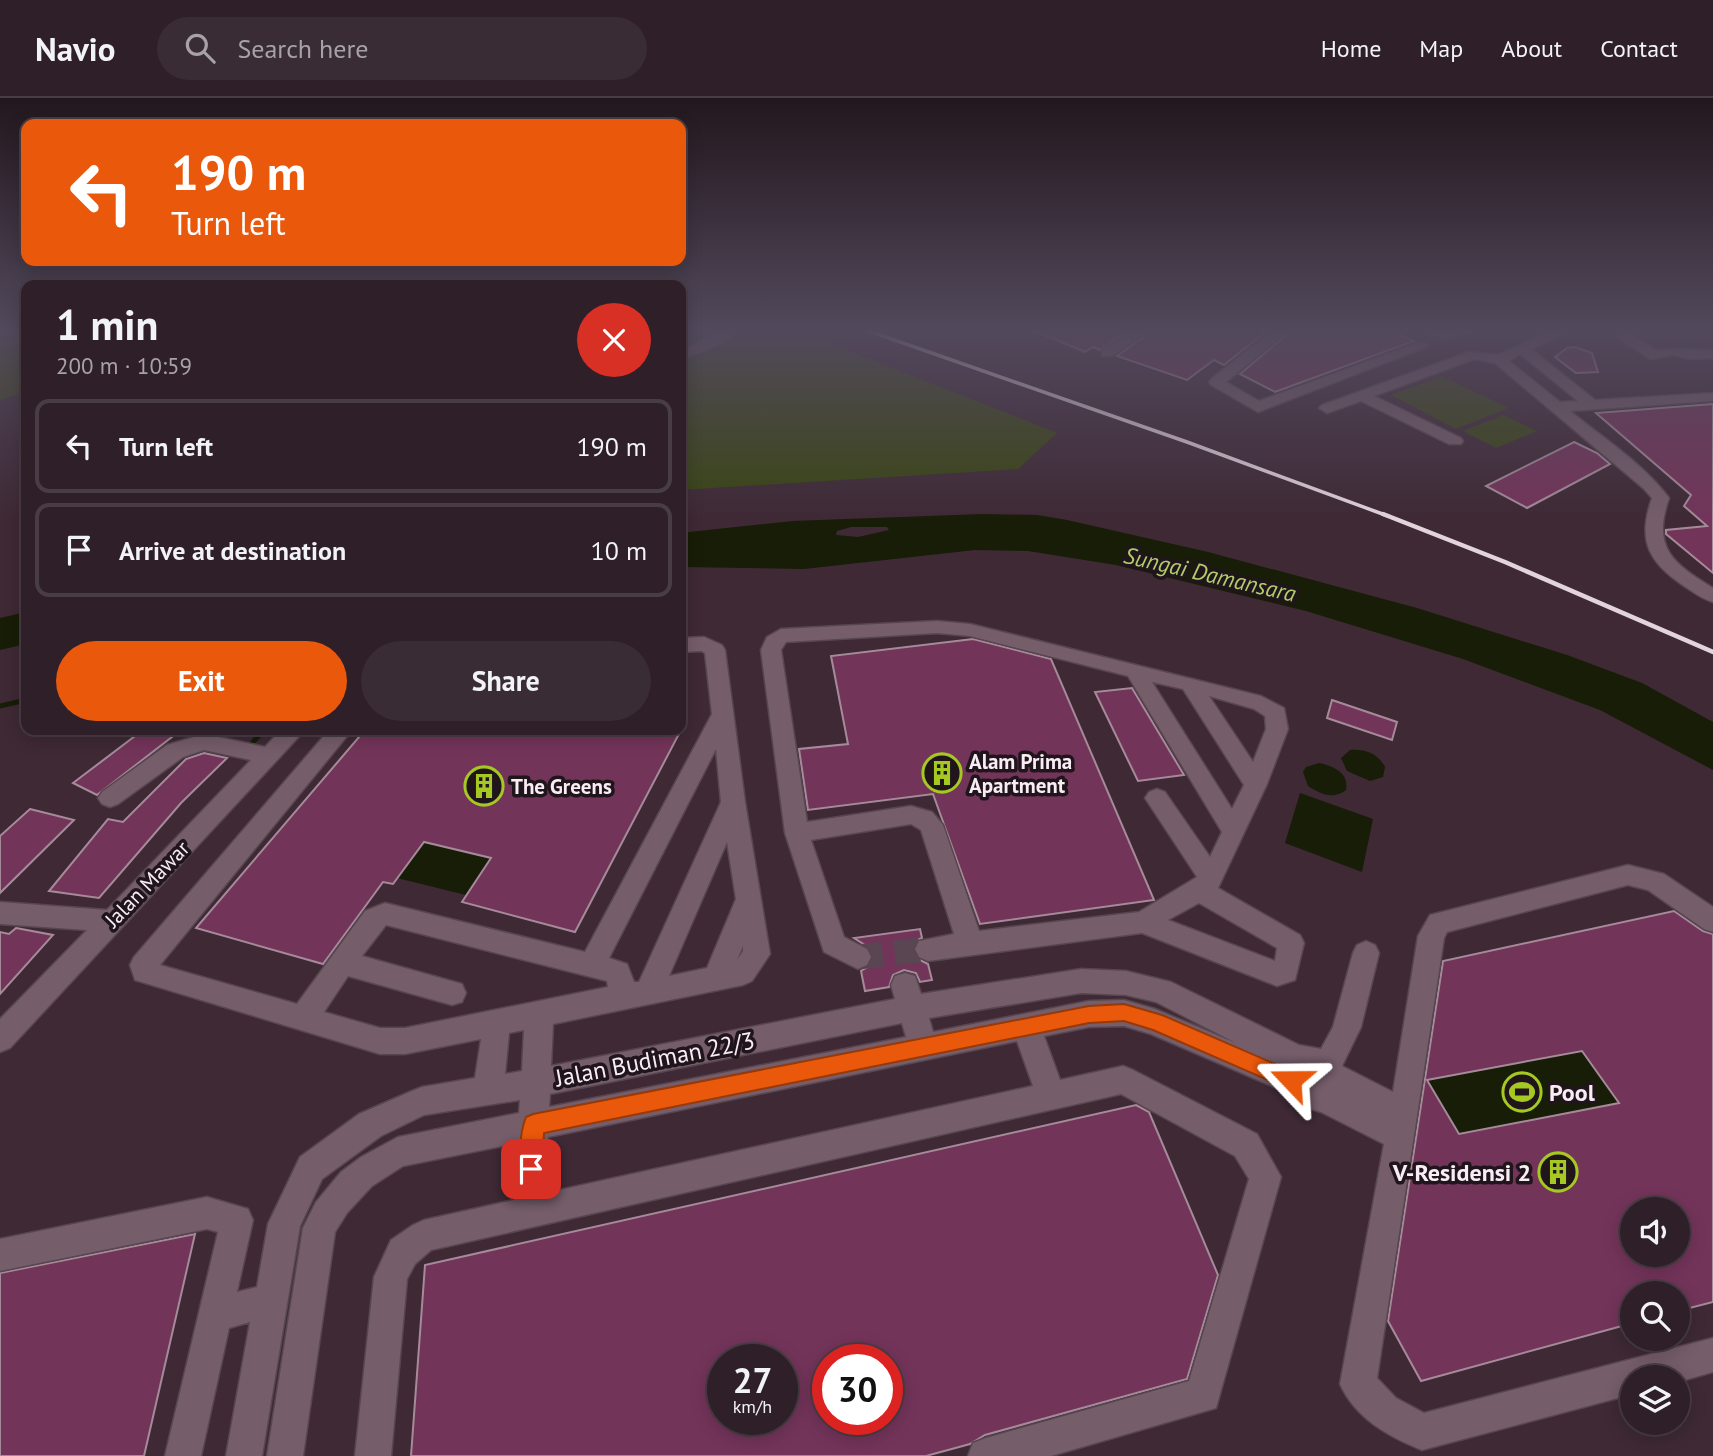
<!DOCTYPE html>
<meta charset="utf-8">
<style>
:root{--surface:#2e1f28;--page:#3a2c34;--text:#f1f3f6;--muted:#a7a2a8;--line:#493d45;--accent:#ea580c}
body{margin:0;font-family:"PT Sans",sans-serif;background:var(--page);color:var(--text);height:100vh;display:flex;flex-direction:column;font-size:26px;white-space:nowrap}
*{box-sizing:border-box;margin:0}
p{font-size:23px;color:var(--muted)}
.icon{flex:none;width:38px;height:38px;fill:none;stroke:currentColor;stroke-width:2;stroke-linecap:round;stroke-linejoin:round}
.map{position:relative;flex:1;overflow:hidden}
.sheet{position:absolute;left:21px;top:182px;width:665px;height:455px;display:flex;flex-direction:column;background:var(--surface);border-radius:14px;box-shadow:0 4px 18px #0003,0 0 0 2px var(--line)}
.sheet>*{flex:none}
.banner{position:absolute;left:21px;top:21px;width:665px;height:147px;border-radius:14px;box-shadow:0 4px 18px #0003,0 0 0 2px var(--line);background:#ea580c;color:#fff;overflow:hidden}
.tools{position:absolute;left:1620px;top:1099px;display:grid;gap:14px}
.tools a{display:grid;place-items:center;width:70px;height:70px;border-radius:50%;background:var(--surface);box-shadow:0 4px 18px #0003,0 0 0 2px var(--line);font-size:35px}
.speed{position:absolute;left:707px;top:1246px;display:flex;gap:14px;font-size:35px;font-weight:700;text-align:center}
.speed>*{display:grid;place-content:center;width:91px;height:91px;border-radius:50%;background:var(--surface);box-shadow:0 4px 18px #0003,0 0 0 2px var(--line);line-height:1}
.speed small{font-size:18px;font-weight:400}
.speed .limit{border:10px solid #d22;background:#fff;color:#111}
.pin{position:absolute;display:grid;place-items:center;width:60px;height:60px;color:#fff;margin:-30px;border-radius:14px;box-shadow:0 4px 10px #0006}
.me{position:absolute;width:77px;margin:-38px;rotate:293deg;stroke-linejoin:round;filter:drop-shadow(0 0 5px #0008)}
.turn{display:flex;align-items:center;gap:24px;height:147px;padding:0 35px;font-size:32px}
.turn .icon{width:91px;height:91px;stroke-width:2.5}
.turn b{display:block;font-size:49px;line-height:60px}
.round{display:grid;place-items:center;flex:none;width:74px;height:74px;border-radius:37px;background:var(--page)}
.head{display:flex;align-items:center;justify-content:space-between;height:119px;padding:0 35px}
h1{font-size:42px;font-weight:600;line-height:52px}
.button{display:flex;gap:14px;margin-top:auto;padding:14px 35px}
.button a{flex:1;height:80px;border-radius:42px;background:var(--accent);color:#fff;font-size:28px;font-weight:600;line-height:80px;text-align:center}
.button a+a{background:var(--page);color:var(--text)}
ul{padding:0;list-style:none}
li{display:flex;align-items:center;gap:21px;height:94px;margin:0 14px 10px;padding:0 21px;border:4px solid var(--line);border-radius:14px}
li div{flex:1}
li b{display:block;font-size:26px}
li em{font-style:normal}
header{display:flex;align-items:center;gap:42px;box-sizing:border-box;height:98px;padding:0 35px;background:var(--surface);border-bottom:2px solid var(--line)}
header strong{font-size:33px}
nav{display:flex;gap:38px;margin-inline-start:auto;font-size:24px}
.search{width:490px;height:63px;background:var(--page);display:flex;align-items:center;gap:18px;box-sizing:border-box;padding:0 24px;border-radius:38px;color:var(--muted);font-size:26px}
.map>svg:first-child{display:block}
</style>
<header>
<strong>Navio</strong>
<div class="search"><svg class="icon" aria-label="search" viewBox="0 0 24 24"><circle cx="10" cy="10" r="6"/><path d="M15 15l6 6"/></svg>Search here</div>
<nav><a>Home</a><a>Map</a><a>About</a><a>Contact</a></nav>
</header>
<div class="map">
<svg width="1713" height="1358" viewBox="0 0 1713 1358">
<rect width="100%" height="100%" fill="#3e2935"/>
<!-- green -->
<g fill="#394512">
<path d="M681,232H796L1057,335L1018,371L681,392Z"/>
<path d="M26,234V294L0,302V235Z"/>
<path d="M1442,278L1508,310L1456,331L1391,297Z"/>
<path d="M1503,317L1537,333L1496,350L1463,333Z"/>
</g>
<!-- water -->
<g fill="#171d06" fill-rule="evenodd">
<path d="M982,416L1037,417L1067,422L1208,454L1417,510L1567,557L1642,585L1713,624V672L1600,612L1463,561L1306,513L1116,467L1028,453L975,452L804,471L681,469V435L689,434L793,423ZM851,429H887L889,432L858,439L836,437L837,433Z"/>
<path d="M26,514V546L0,552V520Z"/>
<path d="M1350,652C1365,651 1377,655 1385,669L1383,679L1370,683L1347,673L1341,660Z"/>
<path d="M1319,665C1334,668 1349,675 1346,692C1333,702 1320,696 1308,688L1303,674L1306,669Z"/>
<path d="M1300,695L1373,721L1362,774L1285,745Z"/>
<path d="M424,744L491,760L466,797L397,780Z"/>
<path d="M1582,953L1619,1005L1459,1036L1427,982Z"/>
</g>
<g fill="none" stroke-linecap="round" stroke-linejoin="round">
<!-- stream -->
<g stroke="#171d06" stroke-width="5">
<path d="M0,608L26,602"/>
<path d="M253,644L264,632"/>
</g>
</g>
<!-- building -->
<g fill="#73345a" stroke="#a58b99" stroke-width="2" fill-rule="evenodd">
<path d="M1032,232H1128L1100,252L1093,249L1085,254Z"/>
<path d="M1153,232H1268L1224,267L1214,262L1187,282L1117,258Z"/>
<path d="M1292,232H1390L1414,243L1275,294L1240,276Z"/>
<path d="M1575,249L1592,255L1598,274L1576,275L1555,259L1567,250Z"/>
<path d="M1713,306V475L1666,436V432L1707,428L1684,408L1691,397L1596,315Z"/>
<path d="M1574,344L1597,355L1610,366L1527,410L1486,388Z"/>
<path d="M973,541L1051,561L1154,802L980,826L933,696L808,712L799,651L848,646L831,558Z"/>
<path d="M1132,590L1184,677L1138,683L1095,594Z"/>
<path d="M1332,602L1397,624L1392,642L1327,620Z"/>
<path d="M143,632H181L97,697L73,685Z"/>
<path d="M365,632H681L575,834L462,804L491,760L424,744L393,786L383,784L323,866L196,830Z"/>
<path d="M204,655L227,660L181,705L99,800L49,793L108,721L123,724L186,661Z"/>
<path d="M30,711L74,722L0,795V738Z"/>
<path d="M1674,813L1703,833L1713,836V1204L1678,1213V1195H1633V1225L1421,1283L1388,1223L1443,863ZM1582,953L1619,1005L1459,1036L1427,982ZM1633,1111H1678V1157H1633Z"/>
<path d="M16,830L53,837L0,896V834L9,836Z"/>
<path d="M920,831L922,840L917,842L913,852L918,861L928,866L932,882L920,884L916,875L904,872L893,877L889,889L865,893L861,873L869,868L873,858L868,849L854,840Z"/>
<path d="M1136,1007L1149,1014L1218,1177L1187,1281L985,1337L970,1346L926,1358H411L425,1167ZM723,1262H782V1321H723ZM828,1262H887V1321H828Z"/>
<path d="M195,1136L144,1358H0V1175Z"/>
</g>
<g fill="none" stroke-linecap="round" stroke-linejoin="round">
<!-- minor-tunnel -->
<path stroke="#5a4652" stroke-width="25" stroke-dasharray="25 12" stroke-linecap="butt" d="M858,859L928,851"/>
<!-- minor casing -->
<g stroke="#574650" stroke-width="3">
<g id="minor">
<path d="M722,232H738L725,244L681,262V253Z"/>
<path d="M1133,232H1150L1112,258H1102V252Z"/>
<path d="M1273,232H1289L1226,284L1259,303L1417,245L1422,244L1429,248L1258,314L1211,287L1209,284L1211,281Z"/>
<path d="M1422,232H1478L1443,241Z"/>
<path d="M1553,232H1572L1531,251L1595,302L1713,295V303L1570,313C1603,340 1644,366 1669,400C1652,450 1672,465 1713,490V504C1702,501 1693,494 1684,488C1648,464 1637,442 1652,400L1643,390L1495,265L1475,261L1374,298L1461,340L1463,343L1461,346H1449L1361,303L1327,315L1319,310L1322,307L1469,254L1498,257ZM1520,256L1578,303L1560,304L1509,263Z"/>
<path d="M1618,232H1634L1631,236L1657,253C1676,249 1693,253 1713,252V260L1688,261L1674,257L1650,261L1620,241Z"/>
<path d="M937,523L970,526L1261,598L1284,610L1288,631L1267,686L1218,790L1300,837L1304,845L1295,882L1277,888L1142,835L928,863L919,859L915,851L919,843L954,836L921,732L911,726L811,742L844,839L867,851L871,859L867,867L858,871L824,854L785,735L761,552L767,539L781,531ZM937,535L970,538L1128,578L1222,734L1210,759L1165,694L1157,691L1149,694L1145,700L1149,706L1197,779L1139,814L979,833L943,727L932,714L911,708L807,724L781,552L786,544ZM1152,584L1183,591L1244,687L1232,711ZM1209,598L1254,611L1265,618L1266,631L1253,664ZM1199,805L1277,850L1275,863L1168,822Z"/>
<path d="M704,539L722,547L725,552L745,704L770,856L752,883L743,887L553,926L551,968L895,901L891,887L895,878L905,875L915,878L921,896L1081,871L1126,873L1171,884L1299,947L1321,951L1333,929L1353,855L1357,847L1366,843L1375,847L1379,855L1361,929L1342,968L1393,994L1418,838L1430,817L1628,767L1664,776L1713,809V834L1704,831L1648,792L1628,787L1447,834L1444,840L1377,1280L1396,1300L1424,1315L1713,1240V1274L1678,1284V1279H1633V1296L1422,1352C1389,1339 1355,1320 1340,1286L1384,1046L1321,1014L1294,1006L1281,992L1151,936L1124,928L1089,929L1044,938L1060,982L1123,968L1133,972L1257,1036L1281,1079L1216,1310L1051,1358H968L973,1345L986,1340L1189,1283L1249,1081L1235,1058L1121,996L431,1152L415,1166L407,1181L391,1358H355L374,1179L391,1142L413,1127L424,1122L514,1102L517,1045L403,1068L372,1088L347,1115L335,1134L303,1358H267L303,1130L316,1104L341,1074L361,1059L398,1039L519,1015L520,1002L424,1017L381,1038L322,1081L300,1128L262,1358H226L250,1224L229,1230L201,1358H165L218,1134L207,1131L0,1173V1141L207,1099L248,1111L253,1122L237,1194L257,1189L268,1126L300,1059L359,1016L412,993L422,989L475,980L481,941L405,956H380L135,882L130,867L134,859L329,632H352L160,867L297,906L365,813L385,805L585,854L712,616L705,555L701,553L681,554V540ZM716,651L721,704L639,884H634L627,866L609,860ZM727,744L736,801L707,870L669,878ZM386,827L607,883L608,889L405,930H380L324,914L348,878L452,907L462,904L466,895L462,886L362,858ZM743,848V853L737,862ZM1081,895L1126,897L1156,904L1236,945L1155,911L1124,902L1089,903L933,934L929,920ZM902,925L906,939L549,1009L550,996ZM524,932L522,973L505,976L509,935ZM1017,943L1033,988L546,1095L548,1039ZM1304,974L1312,975L1318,985L1306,980Z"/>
<path d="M281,632H305L10,950L0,954V921L87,832L0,826V804L107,812L251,662L204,652L183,659L118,706L110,709L102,706L98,700L102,694L167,647L204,636L265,649Z"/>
</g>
</g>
<!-- minor -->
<use href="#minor" fill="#755d6a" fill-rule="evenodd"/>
<!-- rail-far1 -->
<path stroke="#e3d4dc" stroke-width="3.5" d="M866,232L1187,344L1388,418"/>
<!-- rail -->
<path stroke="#e3d4dc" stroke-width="4.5" d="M1383,416L1505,464L1713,554"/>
</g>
<!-- sky -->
<linearGradient id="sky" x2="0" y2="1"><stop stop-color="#22171d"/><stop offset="0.55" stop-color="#52495c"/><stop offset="1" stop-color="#52495c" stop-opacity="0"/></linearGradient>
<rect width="1713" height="422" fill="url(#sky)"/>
<!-- route -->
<path fill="#ea580c" stroke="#983908" stroke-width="2" d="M1124,906L1162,917L1298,976L1301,982L1298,989L1291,992L1153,932L1124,923L1089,925L544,1035L542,1071L539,1079L531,1082L523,1079C517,1064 520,1034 526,1019L533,1016L1089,908Z"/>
<!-- icons -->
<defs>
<g id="building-ring" transform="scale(2.0125)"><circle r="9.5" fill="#1f151b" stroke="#a5c822" stroke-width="1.5"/><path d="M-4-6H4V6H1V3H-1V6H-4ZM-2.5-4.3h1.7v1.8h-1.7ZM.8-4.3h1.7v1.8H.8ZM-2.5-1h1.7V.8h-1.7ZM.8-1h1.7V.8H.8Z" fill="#a5c822"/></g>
<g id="stadium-ring" transform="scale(2.0125)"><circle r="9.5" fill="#1f151b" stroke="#a5c822" stroke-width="1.5"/><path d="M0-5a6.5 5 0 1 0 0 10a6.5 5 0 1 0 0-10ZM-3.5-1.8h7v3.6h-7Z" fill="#a5c822"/></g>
</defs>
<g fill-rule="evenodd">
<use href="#building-ring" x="942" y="675"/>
<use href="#building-ring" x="484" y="688"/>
<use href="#stadium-ring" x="1522" y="994"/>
<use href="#building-ring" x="1558" y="1074"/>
</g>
<g text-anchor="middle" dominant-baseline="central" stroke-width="7" stroke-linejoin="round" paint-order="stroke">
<!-- poi labels -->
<g font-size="21" font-weight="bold" fill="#faecf4" stroke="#1f151b" text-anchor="start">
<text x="969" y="663">Alam Prima<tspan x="969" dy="24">Apartment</tspan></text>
<text x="511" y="688">The Greens</text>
</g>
<!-- street labels -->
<g font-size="21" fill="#faecf4" stroke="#1f151b">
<text transform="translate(147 786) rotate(-46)">Jalan Mawar</text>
</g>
<!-- water labels -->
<g font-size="23" font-style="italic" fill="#b2cd69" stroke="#1f151b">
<text transform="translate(1210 476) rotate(13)">Sungai Damansara</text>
</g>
<!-- near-street labels -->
<g font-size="24" fill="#faecf4" stroke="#1f151b">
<text transform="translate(655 961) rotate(-11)">Jalan Budiman 22/3</text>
</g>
<!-- near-poi labels -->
<g font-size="24" font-weight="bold" fill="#faecf4" stroke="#1f151b" text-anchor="start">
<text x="1549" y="994">Pool</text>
<text x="1531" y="1074" text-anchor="end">V-Residensi 2</text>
</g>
</g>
</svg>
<div class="tools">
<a><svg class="icon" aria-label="sound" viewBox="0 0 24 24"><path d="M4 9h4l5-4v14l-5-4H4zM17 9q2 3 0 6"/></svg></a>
<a><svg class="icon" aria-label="search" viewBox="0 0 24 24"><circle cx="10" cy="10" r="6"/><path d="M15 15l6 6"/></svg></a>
<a><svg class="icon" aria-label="layers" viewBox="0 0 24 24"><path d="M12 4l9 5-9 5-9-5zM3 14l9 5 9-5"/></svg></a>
</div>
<div class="speed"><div>27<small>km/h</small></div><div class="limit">30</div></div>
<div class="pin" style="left:531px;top:1071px;background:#d93025"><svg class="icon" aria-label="arrive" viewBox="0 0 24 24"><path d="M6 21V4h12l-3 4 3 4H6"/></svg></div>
<svg class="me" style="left:1291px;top:982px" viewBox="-20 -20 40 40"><path d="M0-17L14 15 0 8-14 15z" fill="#ea580c" stroke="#fff" stroke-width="4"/></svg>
<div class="banner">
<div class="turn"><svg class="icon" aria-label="left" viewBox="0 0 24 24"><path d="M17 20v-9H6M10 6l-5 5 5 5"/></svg><div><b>190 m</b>Turn left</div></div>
</div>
<section class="sheet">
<div class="head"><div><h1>1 min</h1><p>200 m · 10:59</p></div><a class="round" style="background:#d93025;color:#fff"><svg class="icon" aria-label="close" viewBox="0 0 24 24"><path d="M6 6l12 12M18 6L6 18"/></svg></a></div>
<ul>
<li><svg class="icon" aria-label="left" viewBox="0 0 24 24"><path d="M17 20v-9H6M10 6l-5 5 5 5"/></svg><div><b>Turn left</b></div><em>190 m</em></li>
<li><svg class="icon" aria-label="arrive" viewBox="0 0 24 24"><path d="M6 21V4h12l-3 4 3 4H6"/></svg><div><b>Arrive at destination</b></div><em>10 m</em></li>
</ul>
<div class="button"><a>Exit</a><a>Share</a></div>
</section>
</div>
